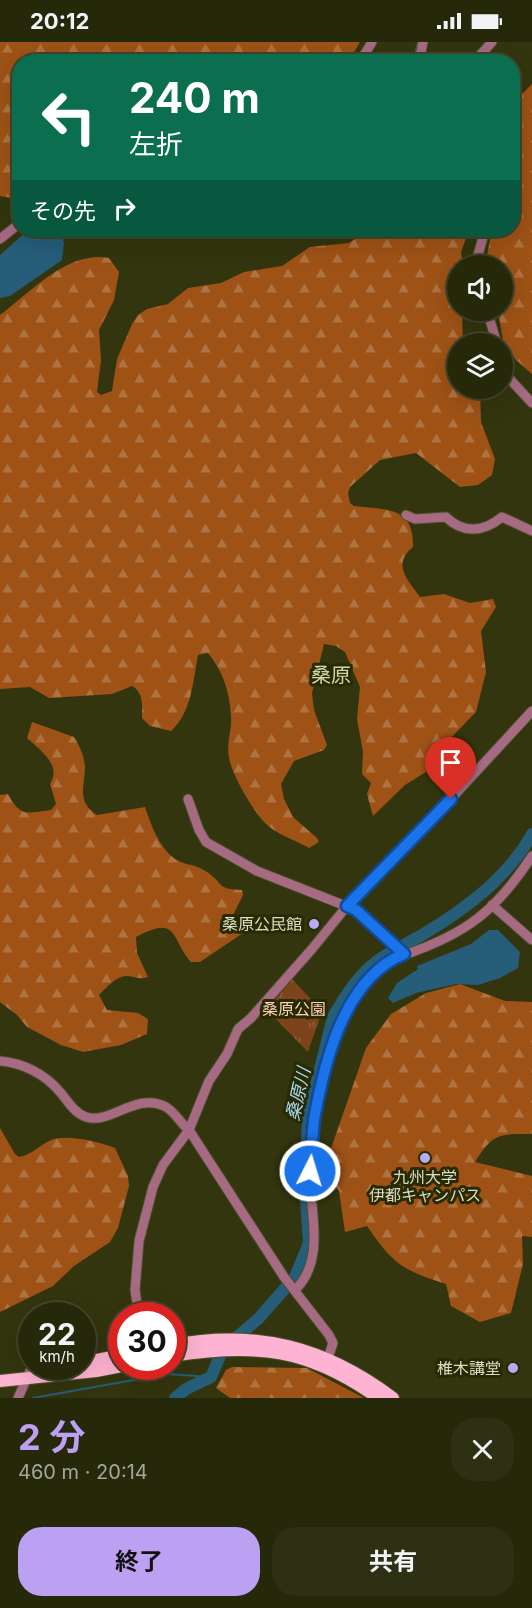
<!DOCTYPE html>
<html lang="ja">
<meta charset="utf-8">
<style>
:root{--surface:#26280a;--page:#2e3013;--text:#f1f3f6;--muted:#a4a69c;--line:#42442b;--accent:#bca0f2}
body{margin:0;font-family:Inter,"Noto Sans JP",sans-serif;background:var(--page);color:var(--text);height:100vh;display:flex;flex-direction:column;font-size:22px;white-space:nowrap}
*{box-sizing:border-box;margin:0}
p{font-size:20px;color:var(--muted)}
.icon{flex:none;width:33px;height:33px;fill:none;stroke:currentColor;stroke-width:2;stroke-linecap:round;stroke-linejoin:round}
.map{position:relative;height:1356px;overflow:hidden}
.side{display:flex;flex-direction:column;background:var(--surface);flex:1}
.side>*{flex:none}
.banner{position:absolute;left:12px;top:12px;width:508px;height:183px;border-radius:24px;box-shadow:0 6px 24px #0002,0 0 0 2px var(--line);background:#0b6e4f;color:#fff;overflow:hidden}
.fabs{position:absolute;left:447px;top:213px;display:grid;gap:12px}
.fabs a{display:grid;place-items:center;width:66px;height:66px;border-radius:50%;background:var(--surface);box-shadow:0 6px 24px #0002,0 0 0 2px var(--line);font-size:30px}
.speed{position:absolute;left:18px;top:1260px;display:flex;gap:12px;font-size:30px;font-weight:700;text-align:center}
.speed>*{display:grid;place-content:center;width:78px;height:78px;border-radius:50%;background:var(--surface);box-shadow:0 6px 24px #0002,0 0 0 2px var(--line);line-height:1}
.speed small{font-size:15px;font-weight:400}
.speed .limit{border:9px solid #d22;background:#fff;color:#111}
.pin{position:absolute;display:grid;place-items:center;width:51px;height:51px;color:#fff;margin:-62px -26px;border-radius:50% 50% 50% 0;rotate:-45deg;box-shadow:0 0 6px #0007}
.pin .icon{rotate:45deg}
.me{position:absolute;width:66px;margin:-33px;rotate:5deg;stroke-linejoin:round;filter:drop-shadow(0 0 4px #0008)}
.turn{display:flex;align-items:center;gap:21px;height:126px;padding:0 18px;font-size:27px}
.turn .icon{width:78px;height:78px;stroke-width:2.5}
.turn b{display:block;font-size:42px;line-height:51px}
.then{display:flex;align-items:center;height:57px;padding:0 18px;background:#0003;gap:12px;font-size:22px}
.round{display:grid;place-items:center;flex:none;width:63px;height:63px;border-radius:24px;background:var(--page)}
.head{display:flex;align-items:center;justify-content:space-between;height:102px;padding:0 18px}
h1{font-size:36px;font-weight:700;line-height:45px;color:var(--accent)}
.primary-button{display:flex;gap:12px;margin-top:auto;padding:12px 18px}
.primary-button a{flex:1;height:69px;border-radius:24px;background:var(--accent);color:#111;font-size:24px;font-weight:700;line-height:69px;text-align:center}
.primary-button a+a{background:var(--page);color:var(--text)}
.status{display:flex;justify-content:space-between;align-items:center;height:42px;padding:0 30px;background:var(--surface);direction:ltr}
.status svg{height:16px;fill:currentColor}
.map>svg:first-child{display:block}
</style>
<div class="status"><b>20:12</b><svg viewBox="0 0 49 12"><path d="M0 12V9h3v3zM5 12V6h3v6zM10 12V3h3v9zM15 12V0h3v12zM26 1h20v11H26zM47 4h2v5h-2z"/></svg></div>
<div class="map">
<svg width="532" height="1356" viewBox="0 0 532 1356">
<defs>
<pattern id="forest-firs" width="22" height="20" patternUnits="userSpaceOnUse" patternTransform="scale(1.5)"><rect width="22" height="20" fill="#9e5216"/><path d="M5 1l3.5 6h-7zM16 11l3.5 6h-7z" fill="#af7241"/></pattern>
<pattern id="park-tufts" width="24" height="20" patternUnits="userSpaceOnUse" patternTransform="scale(1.5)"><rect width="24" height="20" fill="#7d441c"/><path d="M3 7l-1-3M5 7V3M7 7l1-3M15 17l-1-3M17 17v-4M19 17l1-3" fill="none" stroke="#8f5e3c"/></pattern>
</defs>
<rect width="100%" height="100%" fill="#32350d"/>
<!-- forest -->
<g fill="url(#forest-firs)">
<path d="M0,0H360L349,19L20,20L19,157L0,154Z"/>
<path d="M532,42V332L516,318L503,299L498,269L502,268V224L485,223L492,188H513V61Z"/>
<path d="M368,188H469L461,210L463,223L458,224V268L462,269L463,301L458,302V346L480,347L481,380L495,417L492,433L478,443L460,445L416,411L380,418L350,445L348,451L350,461L354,464C387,468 414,464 413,505C392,522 407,538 420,555L444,552L470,561L493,557L496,565L481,589L486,630L476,670L438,709L429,728L405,743L373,774L367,752L371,741L362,732L363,710L357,677L360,645L345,610L336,604L324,602L312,651L314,668L327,703L324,708L294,719L281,742L284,757L293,775L317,796L319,800L309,806C295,798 276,792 265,781C253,769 232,733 229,716C226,700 232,689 231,675C230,651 223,629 208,611L198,613C193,639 192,670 171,689L150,684L142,676C142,665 144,650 132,644L112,652L49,656L30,645L0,647V273C31,250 68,208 109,216L119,230L114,258L99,288L101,318L97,350L101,353L112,349L117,317L132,282L138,273L147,267L168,262L188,246L221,241L244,230L282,224L310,205L349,201Z"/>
<path d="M32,680L74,695C80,704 85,716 85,727C84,746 77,760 97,773L145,765C151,783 161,812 181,820C191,824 195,822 207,830C225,842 215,847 242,848L243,853L233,873L246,889L200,920H191C170,896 179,872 136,895L137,911L148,935C139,938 137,935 128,934C117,933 106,946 99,953L107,968L138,971L148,977L147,992L121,1003L83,1010L61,1003L27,985L17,973L0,960V753L8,752C21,776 26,771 51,768L56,762L50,742C62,723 41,709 27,696Z"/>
<path d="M460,942L505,959L532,960V1092C498,1092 493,1091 475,1120L532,1134V1195L522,1194L523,1222L511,1271L480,1280L451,1264L446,1242C402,1228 393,1222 367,1184L345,1190L339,1149L328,1136V1115L366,1006L391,972L426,951Z"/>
<path d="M0,1086L15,1112L19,1115C31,1113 39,1104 49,1099C64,1091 99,1100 115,1106L128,1134L129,1144L118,1186L110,1200L74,1224L53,1244L0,1270Z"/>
<path d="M232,1325L307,1326L364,1356H230L216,1346L226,1328Z"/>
</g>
<!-- park -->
<path fill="url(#park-tufts)" d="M292,937L322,969L308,1010L267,968Z"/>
<!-- water -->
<g fill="#265d79">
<path d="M28,188H61L64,201L62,218L10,254L0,256V213Z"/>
<path d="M489,888H498L520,910L518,926L500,936L478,943L456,942L416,951L393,961L388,956L397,941L418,927L417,924L471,902Z"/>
</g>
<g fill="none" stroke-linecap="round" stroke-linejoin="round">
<!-- stream -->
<g stroke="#265d79" stroke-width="2">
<path d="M413,20L418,0"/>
<path d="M33,1356L167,1332L211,1335"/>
</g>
<!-- river -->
<path stroke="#265d79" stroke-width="12" d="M175,1356L186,1347L211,1335L223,1307L258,1277L295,1235L309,1201L305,1143L308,1075L333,975C341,961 350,946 361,934C377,915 401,905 422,893C464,868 508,836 532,792"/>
<!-- minor casing -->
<g stroke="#4d502b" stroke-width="11">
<g id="minor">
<path d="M360,20L372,0"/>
<path d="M419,20L423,0"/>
<path d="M474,20L492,0"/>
<path d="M0,197L20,181"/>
<path d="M475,224L485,188"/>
<path d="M487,268L497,302"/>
<path d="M502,321L507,334L532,361"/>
<path d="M406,473L415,477L446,475C463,492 484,490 502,475L532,489"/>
<path d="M188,757L199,788L206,800L257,829L356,868L404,913C466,892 496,869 532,814"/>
<path d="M492,863L532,898"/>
<path d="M0,1019C23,1021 45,1032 60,1050C68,1059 74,1071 86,1075C110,1083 137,1049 166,1065C176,1071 180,1081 189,1088L284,1235L329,1293L333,1301L328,1316"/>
<path d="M295,1248C327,1217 309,1168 310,1129C313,1061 332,941 404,913"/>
<path d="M139,1274L135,1248L139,1199L153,1145L163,1123L189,1088L209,1039L227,1012L238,987L251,976L312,907L347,864L436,773L532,669"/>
<path d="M18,1356L30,1329"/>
</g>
</g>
<!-- major casing -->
<g stroke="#4d502b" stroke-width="14">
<g id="major">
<path d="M172,1303C257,1287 325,1305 393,1356"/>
<path d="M172,1314C256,1301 308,1306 378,1356"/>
<path d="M82,1321L122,1313"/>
<path d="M0,1339L96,1329L122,1324"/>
</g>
</g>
<!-- minor -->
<use href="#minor" stroke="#a66a83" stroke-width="9"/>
<!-- major -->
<use href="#major" stroke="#fdb3d1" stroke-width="12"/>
</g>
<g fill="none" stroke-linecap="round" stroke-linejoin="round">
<!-- route casing -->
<g stroke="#114b97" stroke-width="15">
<path id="route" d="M310,1129C312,1112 312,1095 314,1078C324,1021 344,936 404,912L356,868L347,864L451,757"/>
</g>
<!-- route -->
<use href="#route" stroke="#1a73e8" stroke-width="10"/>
</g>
<!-- markers -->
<g fill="#baaaf6" stroke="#282b02" stroke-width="2">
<circle cx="314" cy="882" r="6"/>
<circle cx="425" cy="1116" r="6"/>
<circle cx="513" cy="1326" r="6"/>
</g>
<g text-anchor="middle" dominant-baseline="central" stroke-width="6" stroke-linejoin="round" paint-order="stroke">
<!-- poi labels -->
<g font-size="16" fill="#d9dcc6" stroke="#282b02" text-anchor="end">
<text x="302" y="882">桑原公民館</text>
<text x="425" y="1135" text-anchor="middle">九州大学<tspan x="425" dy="18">伊都キャンパス</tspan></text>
<text x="501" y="1326">椎木講堂</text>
</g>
<!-- park labels -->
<g font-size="16" fill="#fcd0b6" stroke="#282b02">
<text x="294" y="967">桑原公園</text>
</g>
<!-- water labels -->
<g font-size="18" font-style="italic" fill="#a8d7f1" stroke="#282b02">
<text transform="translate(298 1052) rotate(-77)">桑原川</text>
</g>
<!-- quarter labels -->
<g font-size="20" fill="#d1d6aa" stroke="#282b02">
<text x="331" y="633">桑原</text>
</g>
</g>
</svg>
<div class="fabs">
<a><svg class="icon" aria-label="sound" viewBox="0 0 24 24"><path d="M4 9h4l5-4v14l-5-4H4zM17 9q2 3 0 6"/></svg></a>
<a><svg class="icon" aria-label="layers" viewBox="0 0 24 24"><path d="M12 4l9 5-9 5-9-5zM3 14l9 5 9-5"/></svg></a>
</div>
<div class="speed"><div>22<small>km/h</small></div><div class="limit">30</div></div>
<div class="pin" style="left:451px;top:757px;background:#d93025"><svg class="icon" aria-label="arrive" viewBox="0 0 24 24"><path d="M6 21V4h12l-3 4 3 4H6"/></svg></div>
<svg class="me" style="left:310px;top:1129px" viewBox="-20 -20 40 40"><circle r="17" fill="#1a73e8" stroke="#fff" stroke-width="3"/><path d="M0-11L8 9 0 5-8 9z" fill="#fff"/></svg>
<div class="banner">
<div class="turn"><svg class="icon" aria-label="left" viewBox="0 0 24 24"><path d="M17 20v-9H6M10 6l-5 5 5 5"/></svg><div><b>240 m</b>左折</div></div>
<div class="then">その先<svg class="icon" aria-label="right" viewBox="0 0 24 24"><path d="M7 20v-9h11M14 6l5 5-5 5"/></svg></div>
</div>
</div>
<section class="side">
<div class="head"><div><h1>2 分</h1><p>460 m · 20:14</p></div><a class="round"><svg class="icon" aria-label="close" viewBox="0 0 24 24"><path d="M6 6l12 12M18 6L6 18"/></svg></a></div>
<div class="primary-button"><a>終了</a><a>共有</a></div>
</section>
